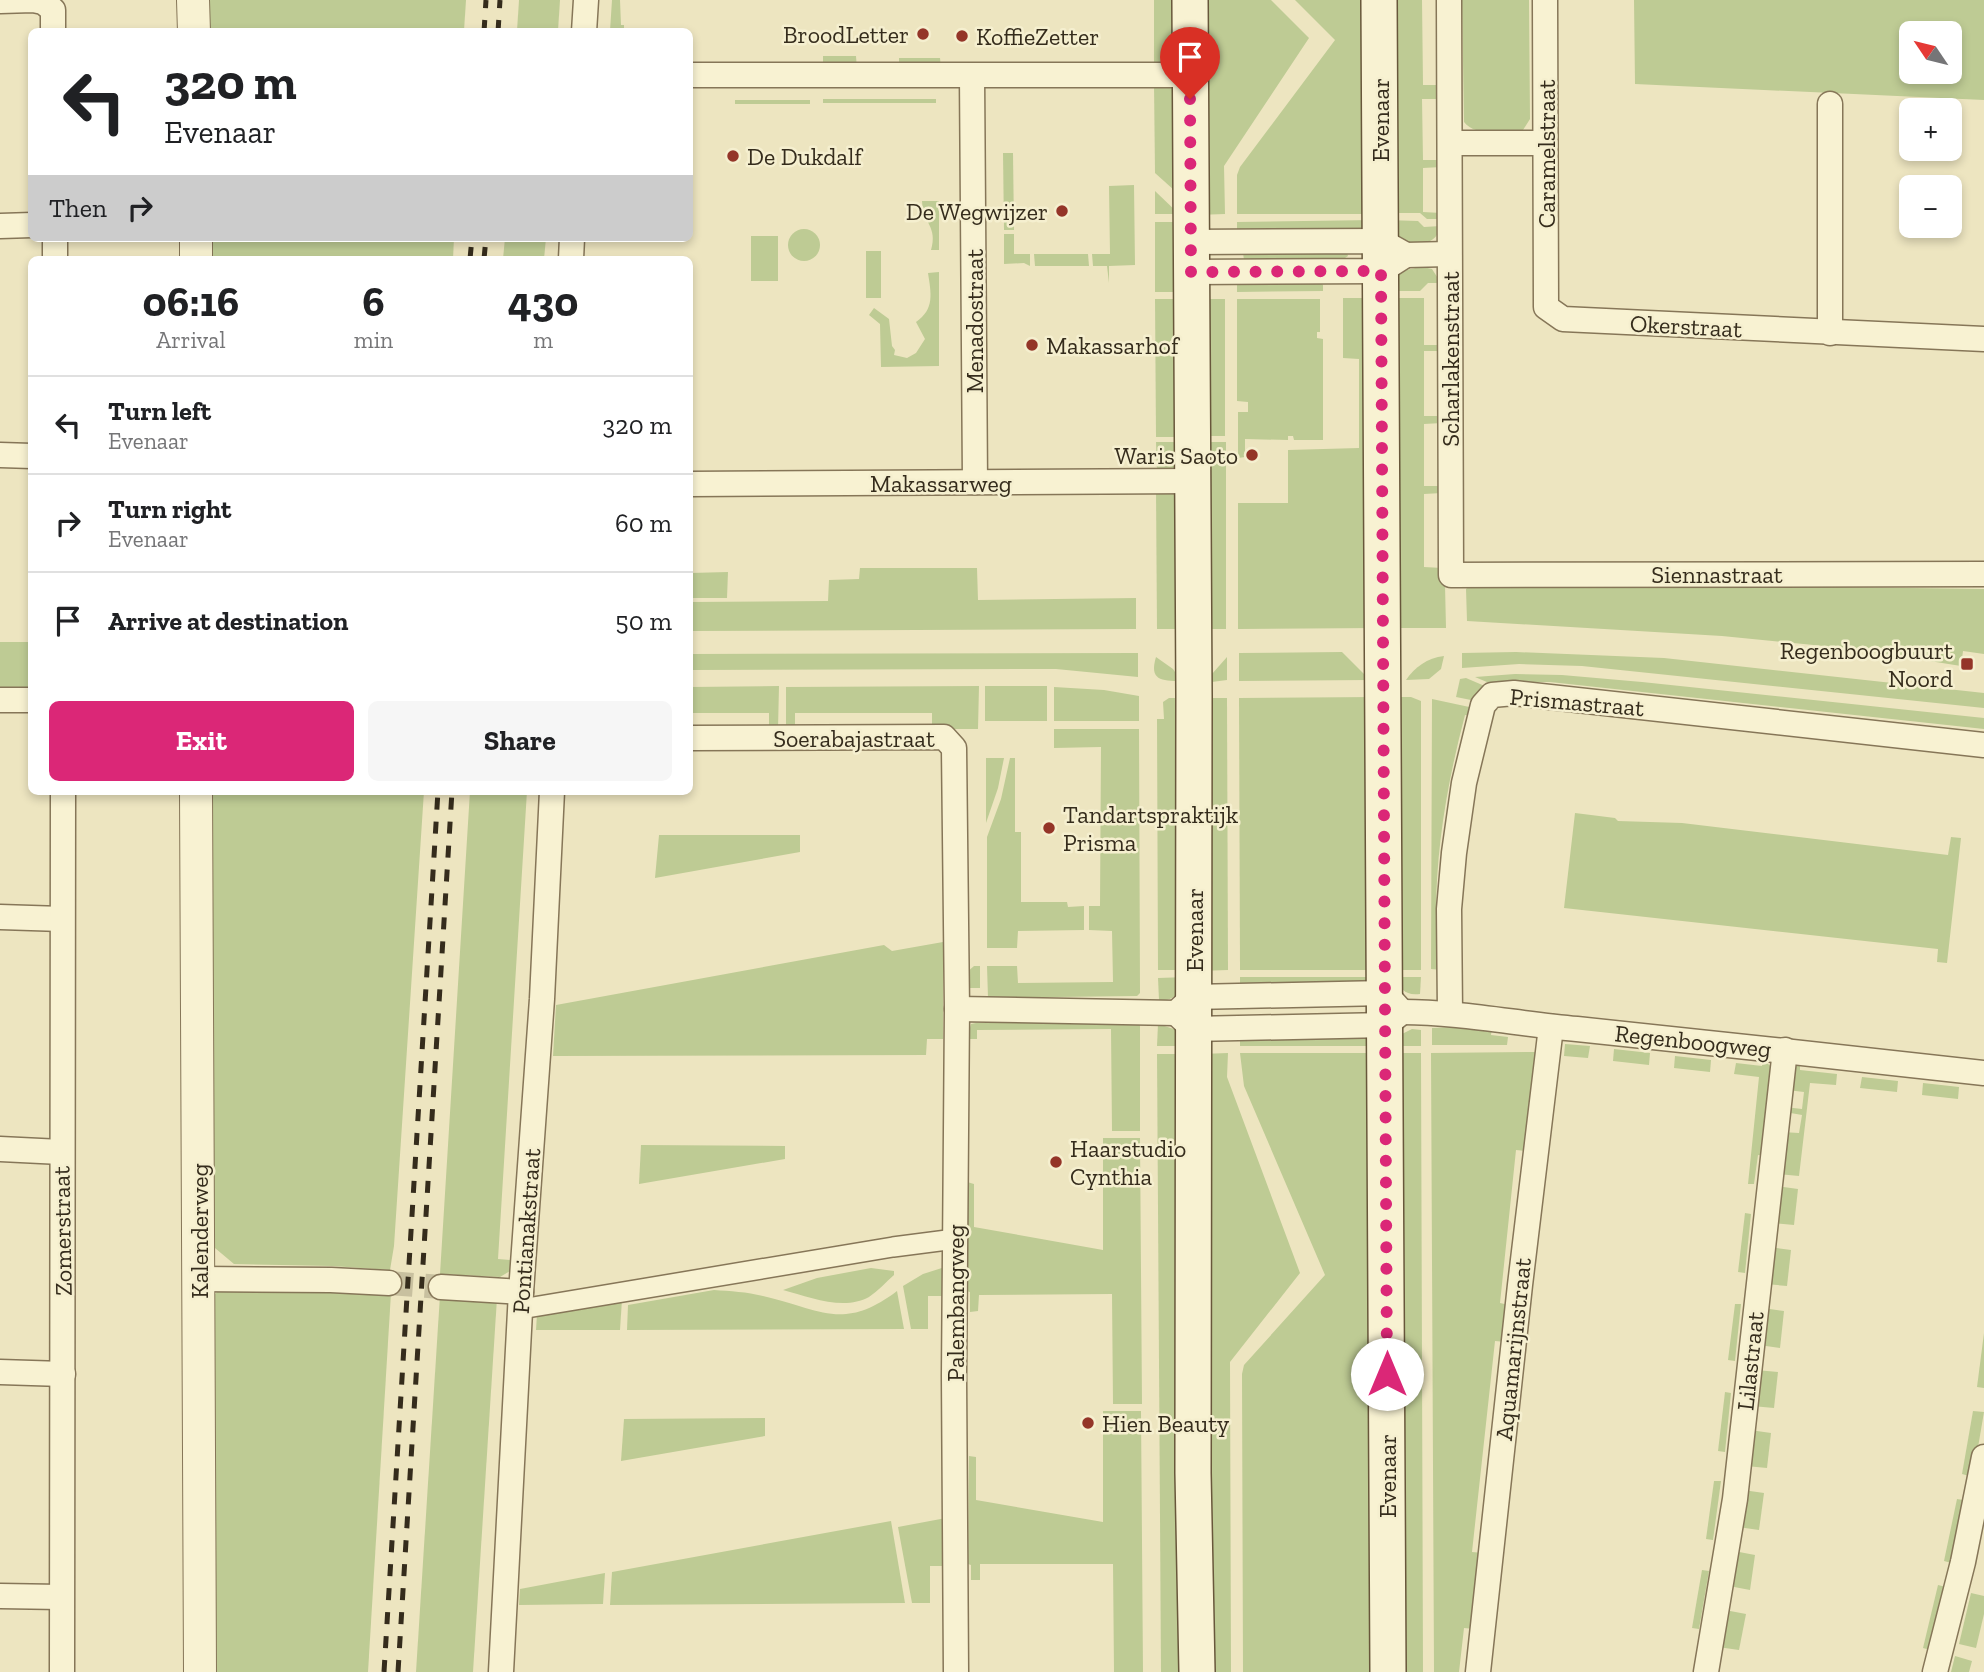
<!DOCTYPE html>
<meta charset="utf-8">
<style>
:root{--surface:#fff;--page:#f6f6f6;--text:#202124;--muted:#757577;--line:#e0e0e0;--accent:#db2777}
body{margin:0;font-family:"Zilla Slab",serif;background:var(--page);color:var(--text);height:100vh;display:flex;flex-direction:column;font-size:26px;white-space:nowrap}
*{box-sizing:border-box;margin:0}
p{font-size:23px;color:var(--muted)}
.icon{flex:none;width:38px;height:38px;fill:none;stroke:currentColor;stroke-width:2;stroke-linecap:round;stroke-linejoin:round}
.map{position:relative;flex:1;overflow:hidden}
.sheet{position:absolute;left:28px;top:256px;width:665px;height:539px;display:flex;flex-direction:column;background:var(--surface);border-radius:10px;box-shadow:0 4px 10px #0003}
.sheet>*{flex:none}
.hud{position:absolute;left:28px;top:28px;width:665px;height:214px;border-radius:10px;box-shadow:0 4px 10px #0003;background:#fff;color:var(--text);overflow:hidden}
.needle{width:46px;rotate:305deg}
.fabs{position:absolute;left:1899px;top:21px;display:grid;gap:14px}
.fabs a{display:grid;place-items:center;width:63px;height:63px;border-radius:10px;background:var(--surface);box-shadow:0 4px 10px #0003;font-size:35px}
.pin{position:absolute;display:grid;place-items:center;width:60px;height:60px;color:#fff;margin:-72px -30px;border-radius:50% 50% 50% 0;rotate:-45deg;box-shadow:0 0 7px #0007}
.pin .icon{rotate:45deg}
.me{position:absolute;width:77px;margin:-38px;rotate:0deg;stroke-linejoin:round;filter:drop-shadow(0 0 5px #0008)}
.turn{display:flex;align-items:center;gap:24px;height:147px;padding:0 21px;font-size:32px}
.turn .icon{width:91px;height:91px;stroke-width:2.5}
.turn b{display:block;font-size:49px;line-height:60px}
.then{display:flex;align-items:center;height:66px;padding:0 21px;background:#0003;gap:14px;font-size:26px}
.eta{display:flex;justify-content:space-evenly;align-items:center;height:119px;text-align:center}
.eta b{font-size:42px;font-weight:700;line-height:49px}
.button{display:flex;gap:14px;margin-top:auto;padding:14px 21px}
.button a{flex:1;height:80px;border-radius:10px;background:var(--accent);color:#fff;font-size:28px;font-weight:700;line-height:80px;text-align:center}
.button a+a{background:var(--page);color:var(--text)}
ul{padding:0;list-style:none}
li{display:flex;align-items:center;gap:21px;height:98px;padding:0 21px;border-top:2px solid var(--line)}
li div{flex:1}
li b{display:block;font-size:26px}
li em{font-style:normal}
.map>svg:first-child{display:block}
</style>
<div class="map">
<svg width="1984" height="1672" viewBox="0 0 1984 1672">
<rect width="100%" height="100%" fill="#ede5c0"/>
<!-- green -->
<g fill="#becb94" fill-rule="evenodd">
<path d="M203,0H466L464,31H203Z"/>
<path d="M519,0H560L558,31H517Z"/>
<path d="M612,0H620L621,25H624V31H610Z"/>
<path d="M1154,0H1183V47L1172,64L1154,66Z"/>
<path d="M1196,0H1271L1309,38L1224,166L1225,214L1197,215Z"/>
<path d="M1295,0H1373L1374,214H1237V175L1240,167L1335,40Z"/>
<path d="M1386,0H1422L1423,85H1441V99H1422L1423,160H1441V167L1423,168V212L1441,213V219H1427L1420,213H1387Z"/>
<path d="M1462,0H1529L1530,119L1523,130C1506,132 1475,137 1464,122Z"/>
<path d="M1634,0H1984V100L1635,84ZM1911,33H1950V72H1911Z"/>
<path d="M823,56H856L857,69L823,68Z"/>
<path d="M899,58H940L941,68H899Z"/>
<path d="M1154,84L1171,86L1176,89L1184,199L1155,173Z"/>
<rect x="823" y="99" width="113" height="4"/>
<rect x="735" y="100" width="75" height="4"/>
<path d="M1003,153H1013L1014,230H1004Z"/>
<path d="M1134,185L1135,265L1109,266V283L1107,266H1093L1092,254H1110L1109,186Z"/>
<path d="M1155,191L1179,214H1155Z"/>
<path d="M922,201H939V250H931C938,227 923,223 922,201Z"/>
<path d="M1374,220L1372,230L1237,235V222Z"/>
<path d="M1387,220L1418,221L1424,227L1441,226C1435,248 1416,245 1398,239Z"/>
<rect x="1155" y="222" width="29" height="70"/>
<circle cx="804" cy="245" r="16"/>
<path d="M1004,234H1014V254H1030V266L1024,263L1004,264Z"/>
<rect x="751" y="236" width="27" height="45"/>
<path d="M205,238H454L453,259H205Z"/>
<path d="M505,238H546L544,259H503Z"/>
<rect x="866" y="251" width="15" height="47"/>
<path d="M1243,253H1347L1348,256L1342,260H1244Z"/>
<path d="M1034,254H1088L1089,266H1035Z"/>
<path d="M1423,267L1432,269L1441,283H1428L1420,291H1388C1395,273 1404,269 1423,267Z"/>
<path d="M939,272V366L881,367L880,324L869,315L874,308L889,319L892,346L895,350L894,355L907,358L916,353L925,339L916,322C935,309 931,293 928,273Z"/>
<path d="M1237,278L1318,280L1323,285V291L1237,292Z"/>
<path d="M1343,298H1374L1376,628L1238,629V503H1288V450L1359,448V359L1343,358Z"/>
<path d="M1388,298H1424V345H1442V351H1424V416H1442V423L1424,424V486H1442V493L1424,494V567L1442,568L1443,585H1445L1446,628H1389Z"/>
<path d="M1155,299H1184L1185,437H1156Z"/>
<path d="M1197,299H1225V436H1198Z"/>
<path d="M1237,299H1320V332H1317V338L1323,339V440H1294L1293,436H1288V440L1245,439V457L1238,458V412H1248V402L1237,401Z"/>
<path d="M1156,442H1185L1175,470L1157,471Z"/>
<path d="M1198,442H1226V629H1199Z"/>
<path d="M1156,490L1173,492L1179,496L1186,629H1157Z"/>
<path d="M860,568H977L978,600L1136,598V629L690,631V602L828,601L829,580L859,579Z"/>
<path d="M728,572L727,598H690V573Z"/>
<path d="M1473,582L1984,589V654L1963,651L1961,666L1854,649L1722,636L1467,621L1466,589Z"/>
<rect x="0" y="642" width="31" height="46"/>
<path d="M1342,652L1370,680L1239,681V653Z"/>
<path d="M1516,652L1664,658L1984,693V708L1582,666L1519,664L1462,668V653Z"/>
<path d="M1138,653V677L1056,669L690,670V654Z"/>
<path d="M1444,656L1441,669L1429,679L1406,680C1415,667 1427,658 1444,656Z"/>
<path d="M1156,657L1173,669L1181,681C1161,681 1149,680 1156,657Z"/>
<path d="M1227,657V680L1204,683Z"/>
<path d="M1515,674L1562,675L1642,682L1984,718V729L1550,682H1526L1525,687L1494,685L1475,677Z"/>
<path d="M1466,678L1487,687L1476,701L1456,697L1460,679Z"/>
<path d="M779,686L778,729H769V713H691L690,730V687Z"/>
<path d="M979,686L978,729H932V713H795V729H786V687Z"/>
<rect x="985" y="686" width="62" height="35"/>
<path d="M1054,687L1104,690L1139,696V721H1054Z"/>
<path d="M1376,697L1377,970H1240L1239,698Z"/>
<path d="M1399,697H1411L1421,701V970H1392Z"/>
<path d="M1169,698H1186L1188,970H1158L1157,719H1164L1163,702Z"/>
<path d="M1199,698H1227L1228,970L1199,971Z"/>
<path d="M1432,699L1474,708L1472,716L1465,715C1447,783 1435,853 1436,924H1442V970L1431,969Z"/>
<path d="M1054,729H1139L1140,993L1137,996L988,998L987,966H1017L1018,983L1113,982L1112,931L1089,930V906H1100L1101,747L1054,748Z"/>
<path d="M986,758H1004L998,788L986,823Z"/>
<path d="M1010,758H1015V832H1021V902H1067L1068,907L1084,906V930L1018,931L1017,948H987V837L1001,799Z"/>
<path d="M206,791H424L394,1246L390,1270L332,1266L234,1264L209,1243Z"/>
<path d="M470,791H527L498,1259L511,1260L510,1271L500,1277L440,1274Z"/>
<path d="M1575,813L1615,818L1618,821L1682,823L1948,855L1951,837L1961,838L1947,963L1937,962L1938,949L1564,908Z"/>
<path d="M659,835H800V852L655,878Z"/>
<path d="M943,942V1039H927L926,1055L553,1056L556,1005L884,945L892,951Z"/>
<path d="M974,966H980V988H963L966,973Z"/>
<path d="M1187,977C1181,990 1175,1002 1159,1000L1158,978Z"/>
<path d="M1240,977H1377V980L1240,991Z"/>
<path d="M1395,977H1421L1420,994C1405,996 1401,989 1395,977Z"/>
<path d="M1140,1022V1131H1112L1111,1029L977,1030V1039H967L971,1024L976,1023Z"/>
<path d="M1158,1024L1177,1030L1187,1046H1157Z"/>
<path d="M1475,1026L1492,1027L1491,1035L1508,1037L1507,1045H1432V1028Z"/>
<path d="M1412,1029L1421,1030V1046H1393L1402,1034Z"/>
<path d="M1240,1034H1371L1377,1046H1240Z"/>
<path d="M1565,1044L1590,1046L1588,1058L1564,1056Z"/>
<path d="M1614,1049L1650,1053L1649,1065L1613,1061Z"/>
<path d="M1537,1052L1526,1151L1516,1150L1500,1303L1509,1305L1506,1342L1495,1341L1472,1552L1483,1553L1474,1629L1464,1628L1459,1672H1434L1431,1053Z"/>
<path d="M1228,1053L1227,1077L1300,1273L1230,1362L1231,1672H1202L1201,1054Z"/>
<path d="M1240,1053H1379L1380,1672H1243L1242,1374L1244,1365L1325,1275L1244,1086Z"/>
<path d="M1389,1053H1421V1055L1423,1672H1393Z"/>
<path d="M1157,1054H1188L1190,1672H1161Z"/>
<path d="M1675,1056L1711,1060L1710,1072L1674,1068Z"/>
<path d="M1763,1060L1773,1068L1766,1156L1758,1155L1754,1184H1748L1759,1077L1734,1074L1736,1063L1762,1066Z"/>
<path d="M1800,1063V1070L1837,1074L1836,1085L1810,1083L1799,1176L1778,1174L1782,1132L1799,1133L1802,1115L1785,1112V1107L1802,1109L1804,1092L1787,1090L1793,1069Z"/>
<path d="M1862,1077L1898,1081L1897,1092L1860,1088Z"/>
<path d="M1923,1083L1959,1087L1958,1099L1922,1095Z"/>
<path d="M1103,1138H1140L1142,1404H1113L1112,1294L979,1295L978,1311L970,1312V1292L967,1291V1182L974,1184V1227L1103,1250Z"/>
<path d="M641,1145L785,1146V1159L639,1184Z"/>
<path d="M1777,1186L1798,1189L1794,1225L1773,1223Z"/>
<path d="M1745,1213L1751,1214L1745,1273L1738,1272Z"/>
<path d="M1770,1247L1791,1250L1787,1286L1766,1284Z"/>
<path d="M945,1267V1296H928V1329H911L903,1286L923,1274Z"/>
<path d="M871,1268L894,1271V1275C886,1282 878,1291 869,1297C844,1311 809,1297 783,1290L817,1278Z"/>
<path d="M221,1288L391,1293L368,1672H211V1298Z"/>
<path d="M714,1290C730,1291 747,1292 763,1296C820,1309 843,1332 897,1291L904,1329L627,1330L628,1305Z"/>
<path d="M440,1295L497,1298L473,1672H416Z"/>
<path d="M622,1299L620,1330H536L537,1314Z"/>
<path d="M1735,1304H1741L1735,1361L1728,1360Z"/>
<path d="M1763,1308L1784,1311L1780,1348L1759,1345Z"/>
<path d="M1984,1333V1388L1977,1387Z"/>
<path d="M1756,1370L1778,1372L1774,1408L1752,1406Z"/>
<path d="M1725,1392L1731,1393L1725,1452L1718,1451Z"/>
<path d="M1103,1411H1141L1143,1672H1114L1113,1564H980V1580H971V1565L968,1564L969,1456L976,1457V1500L1103,1522Z"/>
<path d="M1973,1411L1984,1412L1973,1477L1962,1474Z"/>
<path d="M765,1418V1436L621,1461L624,1419Z"/>
<path d="M1750,1430L1771,1433L1767,1468L1746,1466Z"/>
<path d="M1714,1481H1721L1713,1540L1706,1539Z"/>
<path d="M1743,1490L1764,1493L1759,1530L1738,1527Z"/>
<path d="M1957,1499L1969,1501L1955,1564L1944,1561Z"/>
<path d="M946,1518V1566H930V1603H912L898,1527Z"/>
<path d="M891,1521L905,1603L610,1605L612,1572Z"/>
<path d="M1734,1551L1755,1555L1750,1590L1729,1586Z"/>
<path d="M1702,1570L1709,1571L1699,1629L1692,1628Z"/>
<path d="M605,1573L603,1604L519,1605L520,1589Z"/>
<path d="M1938,1585L1950,1588L1934,1651L1923,1648Z"/>
<path d="M1971,1593L1984,1596V1614L1976,1648L1959,1644Z"/>
<path d="M1725,1610L1746,1614L1739,1650L1718,1647Z"/>
<path d="M1955,1656L1972,1661L1969,1672H1951Z"/>
</g>
<g fill="none" stroke-linecap="round" stroke-linejoin="round">
<!-- minor-tunnel -->
<path stroke="#c8c09f" stroke-width="24" stroke-dasharray="24 12" stroke-linecap="butt" d="M389,1283L441,1287"/>
<!-- pedestrian casing -->
<g stroke="#867658" stroke-width="22">
<path id="pedestrian" d="M521,1309L893,1247L955,1239"/>
</g>
<!-- minor casing -->
<g stroke="#867658" stroke-width="27">
<g id="minor">
<path d="M1449,0L1451,575L1984,574"/>
<path d="M1545,0L1546,307L1563,319L1984,339"/>
<path d="M0,1L33,0L43,2L53,10V32"/>
<path d="M584,32L586,0"/>
<path d="M690,75H1190"/>
<path d="M972,76L975,482"/>
<path d="M1830,104V333"/>
<path d="M1451,143H1545"/>
<path d="M0,226L32,225"/>
<path d="M55,238V259"/>
<path d="M1191,242L1381,241L1406,255L1381,271L1191,272"/>
<path d="M1406,255L1449,254"/>
<path d="M571,259L572,238"/>
<path d="M0,455L32,456"/>
<path d="M690,484L1192,481"/>
<path d="M0,700H32"/>
<path d="M690,738L944,737L954,748L957,1009L954,1376L956,1672"/>
<path d="M0,917L62,919"/>
<path d="M1385,993L1402,1012L1386,1025L1193,1029L1176,1013L1193,997Z"/>
<path d="M957,1009L1176,1013"/>
<path d="M1402,1012C1461,1012 1518,1024 1577,1029C1713,1043 1848,1058 1984,1073"/>
<path d="M1450,1013L1449,909L1454,853L1464,783L1483,705L1492,695L1514,693L1984,745"/>
<path d="M0,1149L61,1152"/>
<path d="M199,1279L331,1280L389,1283"/>
<path d="M441,1287L521,1292"/>
<path d="M0,1372L63,1374"/>
<path d="M0,1596L61,1597"/>
<path d="M62,1672L63,791"/>
<path d="M501,1672L521,1292L542,999L552,791"/>
<path d="M1478,1672L1520,1285L1551,1027"/>
<path d="M1706,1672L1735,1499L1785,1050"/>
<path d="M1935,1672L1963,1562L1984,1457"/>
</g>
</g>
<!-- tertiary casing -->
<g stroke="#867658" stroke-width="34">
<g id="tertiary">
<path d="M193,0L194,32"/>
<path d="M196,238V259"/>
<path d="M196,791L200,1672"/>
</g>
</g>
<!-- secondary casing -->
<g stroke="#68573b" stroke-width="38">
<g id="secondary">
<path d="M1190,0L1194,695L1193,1473L1197,1672"/>
<path d="M1379,0L1388,1672"/>
</g>
</g>
<!-- pedestrian -->
<use href="#pedestrian" stroke="#f8f2d2" stroke-width="19"/>
<!-- minor -->
<use href="#minor" stroke="#f8f2d2" stroke-width="24"/>
<!-- tertiary -->
<use href="#tertiary" stroke="#f8f2d2" stroke-width="32"/>
<!-- secondary -->
<use href="#secondary" stroke="#f8f2d2" stroke-width="35"/>
<!-- rail -->
<g stroke="#352c1c" stroke-width="5" stroke-dasharray="12 12" stroke-linecap="butt">
<path d="M484,32L486,0"/>
<path d="M498,32L500,0"/>
<path d="M470,259L472,238"/>
<path d="M484,259L486,238"/>
<path d="M384,1672L438,791"/>
<path d="M398,1672L452,791"/>
</g>
</g>
<g fill="none" stroke-linecap="round" stroke-linejoin="round">
<!-- route -->
<path stroke="#db2777" stroke-width="12" stroke-dasharray="0 21.6" d="M1190,99L1191,272L1381,271L1387,1374"/>
</g>
<!-- markers -->
<g fill="#943528" stroke="#f5efcf" stroke-width="2.5">
<circle cx="923" cy="34" r="7"/>
<circle cx="962" cy="36" r="7"/>
<circle cx="733" cy="156" r="7"/>
<circle cx="1062" cy="211" r="7"/>
<circle cx="1032" cy="345" r="7"/>
<circle cx="1252" cy="455" r="7"/>
<rect x="1960" y="657" width="14" height="14" rx="3.5"/>
<circle cx="1049" cy="828" r="7"/>
<circle cx="1056" cy="1162" r="7"/>
<circle cx="1088" cy="1423" r="7"/>
</g>
<g text-anchor="middle" dominant-baseline="central" stroke-width="5" stroke-linejoin="round" paint-order="stroke">
<!-- poi labels -->
<g font-size="24" fill="#352c1c" stroke="#f5efcf" text-anchor="start">
<text x="909" y="34" text-anchor="end">BroodLetter</text>
<text x="976" y="36">KoffieZetter</text>
<text x="747" y="156">De Dukdalf</text>
<text x="1048" y="211" text-anchor="end">De Wegwijzer</text>
<text x="1046" y="345">Makassarhof</text>
<text x="1238" y="455" text-anchor="end">Waris Saoto</text>
<text x="1953" y="650" text-anchor="end">Regenboogbuurt<tspan x="1953" dy="28">Noord</tspan></text>
<text x="1063" y="814">Tandartspraktijk<tspan x="1063" dy="28">Prisma</tspan></text>
<text x="1070" y="1148">Haarstudio<tspan x="1070" dy="28">Cynthia</tspan></text>
<text x="1102" y="1423">Hien Beauty</text>
</g>
<!-- street labels -->
<g font-size="24" fill="#352c1c" stroke="#f5efcf">
<text transform="translate(1380 120) rotate(-90)">Evenaar</text>
<text transform="translate(1546 154) rotate(-90)">Caramelstraat</text>
<text transform="translate(974 321) rotate(-90)">Menadostraat</text>
<text transform="translate(1686 326) rotate(3)">Okerstraat</text>
<text transform="translate(1450 359) rotate(-90)">Scharlakenstraat</text>
<text x="941" y="483">Makassarweg</text>
<text x="1717" y="574">Siennastraat</text>
<text transform="translate(1577 702) rotate(5)">Prismastraat</text>
<text x="854" y="738">Soerabajastraat</text>
<text transform="translate(1194 930) rotate(-90)">Evenaar</text>
<text transform="translate(1693 1041) rotate(6)">Regenboogweg</text>
<text transform="translate(62 1231) rotate(-91)">Zomerstraat</text>
<text transform="translate(199 1231) rotate(-90)">Kalenderweg</text>
<text transform="translate(526 1231) rotate(-86)">Pontianakstraat</text>
<text transform="translate(955 1303) rotate(-90)">Palembangweg</text>
<text transform="translate(1513 1349) rotate(-84)">Aquamarijnstraat</text>
<text transform="translate(1750 1361) rotate(-84)">Lilastraat</text>
<text transform="translate(1387 1476) rotate(-90)">Evenaar</text>
</g>
</g>
</svg>
<div class="fabs">
<a><svg class="needle" viewBox="-14 -14 28 28"><path d="M0-13l5 13h-10z" fill="#e53935"/><path d="M0 13l5-13h-10z" fill="#757577"/></svg></a>
<a>+</a>
<a>−</a>
</div>
<div class="pin" style="left:1190px;top:99px;background:#d93025"><svg class="icon" aria-label="arrive" viewBox="0 0 24 24"><path d="M6 21V4h12l-3 4 3 4H6"/></svg></div>
<svg class="me" style="left:1387px;top:1374px" viewBox="-20 -20 40 40"><circle r="19" fill="#fff"/><path d="M0-13L10 11 0 6-10 11z" fill="#db2777"/></svg>
<div class="hud">
<div class="turn"><svg class="icon" aria-label="left" viewBox="0 0 24 24"><path d="M17 20v-9H6M10 6l-5 5 5 5"/></svg><div><b>320 m</b>Evenaar</div></div>
<div class="then">Then<svg class="icon" aria-label="right" viewBox="0 0 24 24"><path d="M7 20v-9h11M14 6l5 5-5 5"/></svg></div>
</div>
<section class="sheet">
<div class="eta">
<div><b>06:16</b><p>Arrival</p></div>
<div><b>6</b><p>min</p></div>
<div><b>430</b><p>m</p></div>
</div>
<ul>
<li><svg class="icon" aria-label="left" viewBox="0 0 24 24"><path d="M17 20v-9H6M10 6l-5 5 5 5"/></svg><div><b>Turn left</b><p>Evenaar</p></div><em>320 m</em></li>
<li><svg class="icon" aria-label="right" viewBox="0 0 24 24"><path d="M7 20v-9h11M14 6l5 5-5 5"/></svg><div><b>Turn right</b><p>Evenaar</p></div><em>60 m</em></li>
<li><svg class="icon" aria-label="arrive" viewBox="0 0 24 24"><path d="M6 21V4h12l-3 4 3 4H6"/></svg><div><b>Arrive at destination</b></div><em>50 m</em></li>
</ul>
<div class="button"><a>Exit</a><a>Share</a></div>
</section>
</div>
